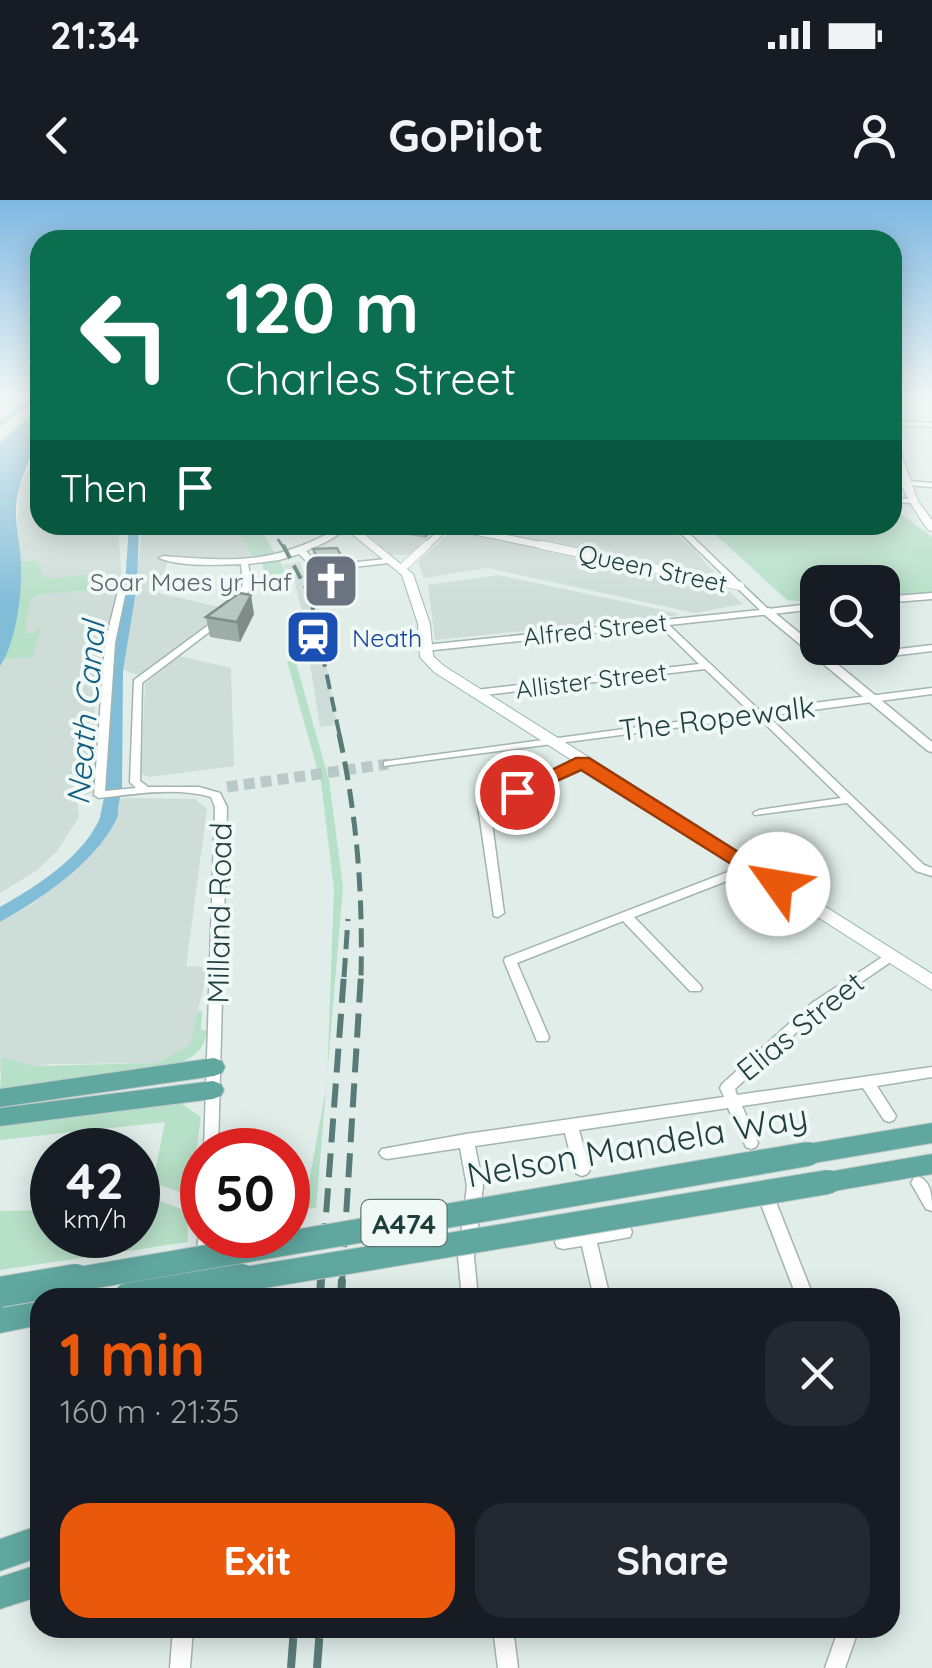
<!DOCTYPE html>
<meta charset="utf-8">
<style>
:root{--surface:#171b24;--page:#242831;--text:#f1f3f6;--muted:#9ea1a6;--accent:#ea580c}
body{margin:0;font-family:Quicksand,sans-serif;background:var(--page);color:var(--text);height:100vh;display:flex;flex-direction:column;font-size:38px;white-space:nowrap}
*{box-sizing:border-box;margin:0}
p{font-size:32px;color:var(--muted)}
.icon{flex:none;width:55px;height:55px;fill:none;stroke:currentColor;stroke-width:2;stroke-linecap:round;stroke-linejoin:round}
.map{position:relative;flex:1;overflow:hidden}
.side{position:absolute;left:30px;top:1088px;width:870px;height:350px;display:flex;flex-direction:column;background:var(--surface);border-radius:30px;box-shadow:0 5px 25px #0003}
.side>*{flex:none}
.banner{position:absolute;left:30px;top:30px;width:872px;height:305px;border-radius:30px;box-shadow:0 5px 25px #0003;background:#0b6e4f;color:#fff;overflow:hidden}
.controls{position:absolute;left:800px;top:365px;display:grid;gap:20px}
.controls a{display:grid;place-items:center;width:100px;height:100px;border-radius:20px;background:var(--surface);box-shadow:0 5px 25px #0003;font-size:50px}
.speed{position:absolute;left:30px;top:928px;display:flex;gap:20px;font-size:50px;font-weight:700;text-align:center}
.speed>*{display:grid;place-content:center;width:130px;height:130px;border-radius:50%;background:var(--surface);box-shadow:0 5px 25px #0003;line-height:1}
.speed small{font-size:25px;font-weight:400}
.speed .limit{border:15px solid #d22;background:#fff;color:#111}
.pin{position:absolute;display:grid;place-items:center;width:85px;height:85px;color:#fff;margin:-42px;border:5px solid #fff;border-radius:50%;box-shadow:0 2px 10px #0007}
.me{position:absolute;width:110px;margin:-55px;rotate:302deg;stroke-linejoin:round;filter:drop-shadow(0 0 8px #0008)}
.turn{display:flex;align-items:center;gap:35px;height:210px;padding:0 30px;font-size:45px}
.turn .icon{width:130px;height:130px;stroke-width:2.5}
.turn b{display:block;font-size:70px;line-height:85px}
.then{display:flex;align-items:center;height:95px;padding:0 30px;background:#0003;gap:20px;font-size:38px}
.round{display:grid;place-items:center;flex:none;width:105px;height:105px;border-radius:30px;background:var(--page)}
.headline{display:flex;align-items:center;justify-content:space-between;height:170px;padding:0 30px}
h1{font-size:60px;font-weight:700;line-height:75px;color:var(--accent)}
.cta{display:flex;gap:20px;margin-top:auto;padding:20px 30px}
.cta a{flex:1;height:115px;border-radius:30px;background:var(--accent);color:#fff;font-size:40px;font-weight:700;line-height:115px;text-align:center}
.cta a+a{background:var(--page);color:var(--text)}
.status{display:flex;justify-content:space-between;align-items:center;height:70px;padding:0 50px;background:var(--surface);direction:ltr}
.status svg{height:28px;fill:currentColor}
header{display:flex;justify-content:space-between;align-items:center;height:130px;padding:0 30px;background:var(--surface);font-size:45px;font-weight:700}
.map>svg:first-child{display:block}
</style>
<div class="status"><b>21:34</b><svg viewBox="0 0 49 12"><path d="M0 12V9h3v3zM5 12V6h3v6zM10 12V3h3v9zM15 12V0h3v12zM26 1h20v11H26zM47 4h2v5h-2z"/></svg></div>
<header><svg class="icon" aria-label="back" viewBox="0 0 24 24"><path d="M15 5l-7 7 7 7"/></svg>GoPilot<svg class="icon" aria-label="person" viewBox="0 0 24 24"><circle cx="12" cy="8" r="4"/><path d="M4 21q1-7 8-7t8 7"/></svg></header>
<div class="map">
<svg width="932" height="1468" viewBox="0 0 932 1468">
<rect width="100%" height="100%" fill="#e0ede9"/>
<!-- built -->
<g fill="#ceddd8">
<path d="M28,269H40V325H118L122,385L113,403L94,491L97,591L77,598L79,617L57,651L36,671L0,693V466L20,355L16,350L19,289Z"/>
<path d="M143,325H237L252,360L239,367L168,360L159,393L227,409L139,475L124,470Z"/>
<path d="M356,325H444L413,354L402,355H392Z"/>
<path d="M460,325H664L693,348L718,377Z"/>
<path d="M453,330L724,387L743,404L695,413L487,368L424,378L418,361Z"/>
<path d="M300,362L316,406L337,525L320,527L301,407L294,381L283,365Z"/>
<path d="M499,375L676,413L679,415L435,440L428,385Z"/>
<path d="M179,456L231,468L234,566L150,577L141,574L145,484Z"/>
<path d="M130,598L195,599L207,609L186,766L208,767L190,845L157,863L49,864L0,872V722L35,702L78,665L106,632L118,599Z"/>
</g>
<!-- green -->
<g fill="#b7e0c8">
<path d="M893,308L932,337V392L883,397L882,382H818L817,403L787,400L705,325H892Z"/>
<path d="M237,325H258L288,375L265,378L261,358H252Z"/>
<path d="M21,361L38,362L42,375L48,379L97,373V380L108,389L40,394L30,399L25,433H35L42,426L32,457L5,459Z"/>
<path d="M294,456L329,580L343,687L316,1008L288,1010L307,993L327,883L334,689L321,582L287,461H294Z"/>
<path d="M198,811H202L201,830L207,831C204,852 191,859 172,867L0,891L2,857L34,866L157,863L190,845Z"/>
<path d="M162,900L182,904L201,917L190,996L153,982L165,922L0,940V924Z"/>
<path d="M138,993L187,1011L188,1042L0,1070V1011L52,1010V1035H138Z"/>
</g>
<!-- water -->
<g fill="#82bdd8">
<path d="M40,207C40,247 29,254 19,289C11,317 21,341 21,366C22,395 16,443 0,466V242Z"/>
<path d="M118,599C115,610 121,610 116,620C95,663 41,699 0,722V707C41,684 96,649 106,600Z"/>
</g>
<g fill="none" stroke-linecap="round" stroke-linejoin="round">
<!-- canal -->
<g fill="#82bdd8" fill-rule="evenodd">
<path d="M28,198H38L0,227V220Z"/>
<path d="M129,325H139L137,384L123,472L122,588L115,622L107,627L99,622L106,588L109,472L125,384Z"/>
</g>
<!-- minor-tunnel -->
<path stroke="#b9cac6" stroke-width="11" stroke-dasharray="11 6" stroke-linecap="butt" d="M227,587L388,564"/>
<!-- pedestrian-far1 casing -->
<g stroke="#a2b5b1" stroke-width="8">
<g id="pedestrian-far1">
<path d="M448,326L555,348"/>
<path d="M424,348L449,325"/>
</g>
</g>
<!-- pedestrian casing -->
<g stroke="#a2b5b1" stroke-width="9">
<g id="pedestrian">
<path d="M542,345L740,386"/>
<path d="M401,369L427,345"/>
</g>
</g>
<!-- minor casing -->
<g stroke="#a2b5b1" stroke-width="3">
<g id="minor">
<path d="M892,221L932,223V227L892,225Z"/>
<path d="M910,281L932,283V287L907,285L906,283Z"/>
<path d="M892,298L913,299L917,301L913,303L892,302Z"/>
<path d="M344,325L351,327L326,342L306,351L319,366L386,359H389V363L317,371L299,354L279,360L248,364C252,381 250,398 236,410L232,407L243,384L241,364C216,365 182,367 159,358L163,356C239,362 276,364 344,325Z"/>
<path d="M672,325H680L768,409L818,403V409L669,425L759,510L932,488V494L768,516L924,665L932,668V676L916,671L847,603L755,615L753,613L759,610L841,598L758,517L384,566V562L388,561L750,512L705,469L476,496L471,493L476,490L699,464L660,426L425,451L420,448L425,445L656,421L660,418L664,420L760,410Z"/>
<path d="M122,388L126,391L115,443L105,591L136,588L130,582L134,480L218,418L225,420L142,483L140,581L148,587H199L220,593L227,607L218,950H204L215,607L211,597C176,587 135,594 99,598L94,595L105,443L118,391Z"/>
<path d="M932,393V399L882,403V397Z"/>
<path d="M932,445V451L825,464L820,461L825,458Z"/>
<path d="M583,559L587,560V564L490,608L504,713L498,717L494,716L478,606Z"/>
<path d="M751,663L755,664L757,667L755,670L634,717L700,785L702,788L700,791H690L623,721L517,763L549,837L547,841H537L504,761L505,758Z"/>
<path d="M890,752L896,756L895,759L822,809L735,889L737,895L932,867V877L877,886L896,916L894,920L889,922L884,920L863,888L742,906L758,943L756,947L751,949L746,947L728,908L579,930L590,970L587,974L582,976L577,974L574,970L565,933L475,946L483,986L474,1057L478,1098H462L458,1057L467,986L460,948L387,959L382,957L379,953L382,949L466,934L724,897L720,888L722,884L812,803Z"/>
<path d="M919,977C932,982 932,998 932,1011L926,1009L911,983L914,978Z"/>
<path d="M770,1000L776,1002L778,1007L814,1098H797L762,1007L764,1002Z"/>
<path d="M624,1025L630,1027L632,1032L630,1037L597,1043L610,1098H594L582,1046L563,1049L557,1047L555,1042L557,1037L563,1035Z"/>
<path d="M202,1030V1035H215L213,1060L211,1065L205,1067L199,1065C195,1056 197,1038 202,1030Z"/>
<path d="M173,1428H193L190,1468H170Z"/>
<path d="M493,1428H513L518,1468H498Z"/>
<path d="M839,1428H859L845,1468H825Z"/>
</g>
</g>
<!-- tertiary casing -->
<g stroke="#a2b5b1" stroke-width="3">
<path id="tertiary" d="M761,408H769L932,542V552L928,551L761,412Z"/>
</g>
<!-- secondary casing -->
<g stroke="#9db9b4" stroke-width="2">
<g id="secondary">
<path d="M892,240L897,243L918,301L932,320V331L928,330C909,303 892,275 892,240Z"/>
<path d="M341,325H353L413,374L430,424L433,456L444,466L932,774V790L434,472L420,457L418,424L402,375Z"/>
</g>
</g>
<!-- primary casing -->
<g stroke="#c0c9c8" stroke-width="2">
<g id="primary">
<path d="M214,858L222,861L225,867L222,873L214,876L0,907V889Z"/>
<path d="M213,881L221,884L224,890L221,896L213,899L0,926V908Z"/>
<path d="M932,923V943L808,964L799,961L796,954L799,947L808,944Z"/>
<path d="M932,954V974L828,992L819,989L816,982L819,975L828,972Z"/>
<path d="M40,1101V1125L0,1133V1107Z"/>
<path d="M40,1325V1357L0,1371V1339Z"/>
<path d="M40,1364V1396L0,1409V1377Z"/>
</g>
</g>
<!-- pedestrian-far1 -->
<use href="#pedestrian-far1" stroke="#fff" stroke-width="6"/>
<!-- pedestrian -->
<use href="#pedestrian" stroke="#fff" stroke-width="8"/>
<!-- minor -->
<use href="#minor" fill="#fff" fill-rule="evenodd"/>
<!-- tertiary -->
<use href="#tertiary" fill="#fff" fill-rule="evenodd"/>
<!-- secondary -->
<use href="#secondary" fill="#fff" fill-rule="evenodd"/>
<!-- primary -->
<use href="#primary" fill="#60a79f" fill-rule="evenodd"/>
<!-- rail-far4 -->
<g stroke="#597b77" stroke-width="2.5" stroke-dasharray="11 6" stroke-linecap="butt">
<path d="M0,202L40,208"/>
<path d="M268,325L284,348"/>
</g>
<!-- rail-far3 -->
<path stroke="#597b77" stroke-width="4" stroke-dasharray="15 8" stroke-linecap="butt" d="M283,345L310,396L340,537"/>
<!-- rail-far2 -->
<g stroke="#597b77" stroke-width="5" stroke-dasharray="19 9" stroke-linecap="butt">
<path d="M339,534C357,616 363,693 361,777"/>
<path d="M344,777L348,719"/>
</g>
<!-- rail-far1 -->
<g stroke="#597b77" stroke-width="6" stroke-dasharray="24 11" stroke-linecap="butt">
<path d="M321,1082L344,774"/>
<path d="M342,1082L361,774"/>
</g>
<!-- rail -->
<g stroke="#597b77" stroke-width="8" stroke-dasharray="30 15" stroke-linecap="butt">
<path d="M320,1098L321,1079"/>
<path d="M341,1098L342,1079"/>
<path d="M291,1468L294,1428"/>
<path d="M317,1468L320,1428"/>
</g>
<!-- primary-bridge-far1 casing -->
<g stroke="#c0c9c8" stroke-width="26" stroke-linecap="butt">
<g id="primary-bridge-far1">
<path d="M61,1082L808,954"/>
<path d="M227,1082L828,982"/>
</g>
</g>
<!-- primary-bridge casing -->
<g stroke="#c0c9c8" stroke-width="32" stroke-linecap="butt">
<g id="primary-bridge">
<path d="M0,1092L76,1079"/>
<path d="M128,1098L242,1079"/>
</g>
</g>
<!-- primary-bridge-far1 -->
<use href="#primary-bridge-far1" stroke="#60a79f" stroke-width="24"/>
<!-- primary-bridge -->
<use href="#primary-bridge" stroke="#60a79f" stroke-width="30"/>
</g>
<!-- wall -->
<g fill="#9caca7">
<path d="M380,325H441L425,338L380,329Z"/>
<path d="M313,349L345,363L346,388L323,391L315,374Z"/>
<path d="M254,414L240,442L210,437L206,417Z"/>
</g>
<!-- shaded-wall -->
<g fill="#7f8c88">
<path d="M424,325H441L425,338Z"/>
<path d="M345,363L346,388L323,391L321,366Z"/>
<path d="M251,395L254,414L240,442L237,422Z"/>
</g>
<!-- building -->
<g fill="#b5c8c2" stroke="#7f8c88" stroke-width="2.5">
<path d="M337,348L345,363L321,366L313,349Z"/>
<path d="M239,393L251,395L237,422L206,417Z"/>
</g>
<!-- sky -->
<linearGradient id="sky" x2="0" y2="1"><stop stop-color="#7fb8e2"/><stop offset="0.49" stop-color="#f1f7f5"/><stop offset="1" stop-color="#f1f7f5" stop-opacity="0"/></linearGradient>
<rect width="932" height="404" fill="url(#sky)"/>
<!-- route -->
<path fill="#ea580c" stroke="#983908" stroke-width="2.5" d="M576,558H589L789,684L786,689H771L581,570L524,596L507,592Z"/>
<!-- icons -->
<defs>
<g id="church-square" transform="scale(2.875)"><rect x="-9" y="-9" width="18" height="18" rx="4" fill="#6b7280" stroke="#f1f9f6"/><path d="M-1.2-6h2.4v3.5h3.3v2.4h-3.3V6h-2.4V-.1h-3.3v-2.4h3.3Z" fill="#fff"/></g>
<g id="station-square" transform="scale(2.875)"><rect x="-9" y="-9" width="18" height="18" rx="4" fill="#1a4fb4" stroke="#f1f9f6"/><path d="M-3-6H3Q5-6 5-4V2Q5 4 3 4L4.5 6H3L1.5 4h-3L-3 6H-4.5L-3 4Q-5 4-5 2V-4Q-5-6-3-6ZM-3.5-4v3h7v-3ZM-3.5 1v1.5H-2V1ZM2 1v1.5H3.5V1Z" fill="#fff"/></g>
</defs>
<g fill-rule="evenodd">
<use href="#church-square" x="331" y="381"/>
<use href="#station-square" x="313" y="437"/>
</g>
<g text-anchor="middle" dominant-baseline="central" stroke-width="8" stroke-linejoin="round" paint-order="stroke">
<!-- far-street labels -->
<g font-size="25" fill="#1f3f3b" stroke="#f1f9f6">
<text transform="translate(653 368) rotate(12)">Queen Street</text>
<text transform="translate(595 429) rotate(-6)">Alfred Street</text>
<text transform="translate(591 480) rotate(-7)">Allister Street</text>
</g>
<!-- far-worship labels -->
<g font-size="25" fill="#5b616d" stroke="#f1f9f6" text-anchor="end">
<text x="292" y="381">Soar Maes yr Haf</text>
</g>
<!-- far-transit labels -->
<g font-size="25" fill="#164399" stroke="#f1f9f6" text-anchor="start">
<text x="352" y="437">Neath</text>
</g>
<!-- shield labels -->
<rect fill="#f1f9f6" stroke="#5e7773" stroke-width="2.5" x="361.5" y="1000" width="85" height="46" rx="8"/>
<g font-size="28" font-weight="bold" fill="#1f3f3b">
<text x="404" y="1023">A474</text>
</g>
<!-- street labels -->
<g font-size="30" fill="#1f3f3b" stroke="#f1f9f6">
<text transform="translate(717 518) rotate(-7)">The Ropewalk</text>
<text transform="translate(219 713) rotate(-89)">Milland Road</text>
<text transform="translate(800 826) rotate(-39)">Elias Street</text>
</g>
<!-- water labels -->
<g font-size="32" font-style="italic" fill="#135e81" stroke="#f1f9f6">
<text transform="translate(85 513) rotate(-85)">Neath Canal</text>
</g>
<!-- near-street labels -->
<g font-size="35" fill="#1f3f3b" stroke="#f1f9f6">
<text transform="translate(637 945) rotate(-10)">Nelson Mandela Way</text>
</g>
</g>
</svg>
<div class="controls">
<a><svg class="icon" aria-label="search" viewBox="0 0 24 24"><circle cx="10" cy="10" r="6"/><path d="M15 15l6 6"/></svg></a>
</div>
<div class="speed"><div>42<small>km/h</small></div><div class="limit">50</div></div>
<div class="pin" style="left:517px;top:592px;background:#d93025"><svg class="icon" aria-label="arrive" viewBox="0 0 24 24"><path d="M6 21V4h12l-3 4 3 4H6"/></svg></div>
<svg class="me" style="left:778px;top:684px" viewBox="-20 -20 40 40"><circle r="19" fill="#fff"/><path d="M0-13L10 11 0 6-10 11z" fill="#ea580c"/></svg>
<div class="banner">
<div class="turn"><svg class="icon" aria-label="left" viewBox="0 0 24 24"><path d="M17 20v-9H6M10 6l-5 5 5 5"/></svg><div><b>120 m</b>Charles Street</div></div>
<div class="then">Then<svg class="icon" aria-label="arrive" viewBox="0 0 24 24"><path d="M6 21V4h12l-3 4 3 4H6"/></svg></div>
</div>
<section class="side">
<div class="headline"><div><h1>1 min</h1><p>160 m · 21:35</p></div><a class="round"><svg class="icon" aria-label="close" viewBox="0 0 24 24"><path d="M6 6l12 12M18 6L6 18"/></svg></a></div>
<div class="cta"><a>Exit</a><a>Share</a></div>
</section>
</div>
